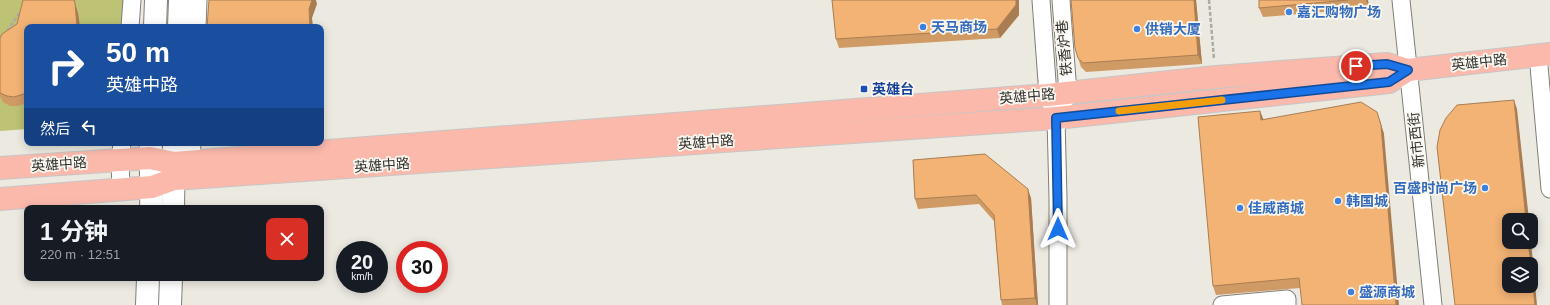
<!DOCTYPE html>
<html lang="zh">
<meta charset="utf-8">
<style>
:root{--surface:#171b24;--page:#20242c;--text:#f1f3f6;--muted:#9ea1a6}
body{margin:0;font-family:Helvetica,"Noto Sans SC",sans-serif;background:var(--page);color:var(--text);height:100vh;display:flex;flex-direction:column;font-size:15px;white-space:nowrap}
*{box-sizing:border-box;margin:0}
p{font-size:13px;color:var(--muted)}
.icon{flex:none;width:22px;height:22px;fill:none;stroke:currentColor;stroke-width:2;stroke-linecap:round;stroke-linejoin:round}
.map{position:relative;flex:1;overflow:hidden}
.details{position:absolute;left:24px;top:205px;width:300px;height:76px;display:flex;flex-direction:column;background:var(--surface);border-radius:8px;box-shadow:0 2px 10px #0003}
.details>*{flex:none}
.guide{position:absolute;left:24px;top:24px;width:300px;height:122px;border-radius:8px;box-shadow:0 2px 10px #0003;background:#1a4fa0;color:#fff;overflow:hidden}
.tools{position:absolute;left:1502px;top:213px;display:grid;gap:8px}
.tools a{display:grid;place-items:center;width:36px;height:36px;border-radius:8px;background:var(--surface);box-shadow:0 2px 10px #0003;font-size:20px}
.speed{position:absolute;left:336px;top:241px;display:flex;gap:8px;font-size:20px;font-weight:700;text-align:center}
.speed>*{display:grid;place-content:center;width:52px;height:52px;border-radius:50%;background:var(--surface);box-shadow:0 2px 10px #0003;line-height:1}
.speed small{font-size:10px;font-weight:400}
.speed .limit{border:6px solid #d22;background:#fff;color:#111}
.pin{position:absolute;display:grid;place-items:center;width:34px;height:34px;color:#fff;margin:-17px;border:2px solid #fff;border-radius:50%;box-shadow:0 1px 4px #0007}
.me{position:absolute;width:44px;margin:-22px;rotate:0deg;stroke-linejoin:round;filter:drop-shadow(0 0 3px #0008)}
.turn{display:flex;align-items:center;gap:14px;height:84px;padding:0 16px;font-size:18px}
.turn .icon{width:52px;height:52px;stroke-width:2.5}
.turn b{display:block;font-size:28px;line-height:34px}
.then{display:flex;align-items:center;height:38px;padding:0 16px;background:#0003;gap:8px;font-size:15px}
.round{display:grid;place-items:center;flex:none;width:42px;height:42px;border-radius:8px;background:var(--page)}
.headline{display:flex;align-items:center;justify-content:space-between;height:68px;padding:0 16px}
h1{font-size:24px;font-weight:700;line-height:30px}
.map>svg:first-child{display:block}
</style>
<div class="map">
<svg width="1550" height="305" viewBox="0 0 1550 305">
<rect width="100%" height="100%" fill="#ece9e1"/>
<!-- green -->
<path fill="#bdc274" d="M0,0H124L122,27H27V129L0,131Z"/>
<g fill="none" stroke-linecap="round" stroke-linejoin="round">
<!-- street casing -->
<g stroke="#807e76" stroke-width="19">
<g id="street">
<path d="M1041,0L1048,95L1056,118L1058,198V305"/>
<path d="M1061,0L1068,93L1063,104"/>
<path d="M1401,0L1433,305"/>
<path d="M130,27L132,0"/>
<path d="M197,27L198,0"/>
<path d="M1538,55L1550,189"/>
<path d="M191,161L192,143"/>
<path d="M121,190L120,160L122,143"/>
<path d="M1222,305L1287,299V305"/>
</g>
</g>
<!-- secondary casing -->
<g stroke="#807e76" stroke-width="24">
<g id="secondary">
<path d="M155,27L156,0"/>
<path d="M179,27L180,0"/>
<path d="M151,143C150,165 152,186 151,208"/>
<path d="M173,208L174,143"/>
<path d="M147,305L148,278"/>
<path d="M170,305L171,278"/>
</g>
</g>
<!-- primary casing -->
<g stroke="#c6c6c5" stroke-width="24">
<g id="primary">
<path d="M0,168L150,158L174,163L1048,95L1216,77L1387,64L1408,70L1550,54"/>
<path d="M0,199L152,187L174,179L1056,118L1389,82L1408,70"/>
</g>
</g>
<!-- path -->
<g stroke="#aeaba5" stroke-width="2.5" stroke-dasharray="4 2" stroke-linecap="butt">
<path d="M1209,0L1214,59"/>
<path d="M7,31L21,11"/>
</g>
<!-- street -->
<use href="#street" stroke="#fff" stroke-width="17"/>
<!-- secondary -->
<use href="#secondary" stroke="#fff" stroke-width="22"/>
<!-- primary -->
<use href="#primary" stroke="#fbb9ac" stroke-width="22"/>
</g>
<!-- wall -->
<g fill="#d09a65">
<path d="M832,0H1019V15L1000,38L839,48L836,39Z"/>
<path d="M1071,0H1196L1202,64L1086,72L1081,67L1078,58Z"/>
<path d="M1259,0H1368L1369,8L1263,17L1259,8Z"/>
<path d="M78,13L80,27H27V103L18,106H10L3,102L0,96V93L17,24Z"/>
<path d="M1260,111L1263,119L1380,121L1384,134L1300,288L1216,295L1213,286Z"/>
<path d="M913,160L1031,198L1038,305H1002L1001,300L994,221L979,204L918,209L915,199Z"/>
</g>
<!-- shaded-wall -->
<g fill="#a97d52">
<path d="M312,0H316L317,4L312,18L313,27H310L309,9Z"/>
<path d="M1016,0H1019V15L1000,38L997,29Z"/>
<path d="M1194,0H1196L1202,64L1198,55Z"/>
<path d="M1366,0H1368L1369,8Z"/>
<path d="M75,3L78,13L80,27H77Z"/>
<path d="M1514,100L1517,109L1529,220H1526Z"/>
<path d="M1260,111L1264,121L1261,120Z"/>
<path d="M1377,112L1384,134L1399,305H1396Z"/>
<path d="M1028,189L1031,198L1038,305H1037L1035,298Z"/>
<path d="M1528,242H1531L1537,305H1535Z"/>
</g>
<!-- building -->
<g fill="#f2b375" stroke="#a97d52">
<path d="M23,0H74L75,3L77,27H27V93L14,97L7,96L0,93V38L2,34L17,24Z"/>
<path d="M209,0H312L309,9L310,27H207Z"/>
<path d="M832,0H1016V5L997,29L836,39Z"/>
<path d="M1071,0H1194L1198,55L1083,63L1078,58L1075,48Z"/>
<path d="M1259,0H1348L1259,8Z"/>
<path d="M1514,100L1526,220H1509V242H1528L1531,264H1509V286H1531V269L1535,305H1455L1437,147L1440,130L1446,118L1457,105Z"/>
<path d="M1361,102L1377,112L1381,125L1396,305H1302L1299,278L1213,286L1198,117L1260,111L1261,120Z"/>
<path d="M985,154L1028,189L1035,298L1001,300L994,215L976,195L915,199L913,160Z"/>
</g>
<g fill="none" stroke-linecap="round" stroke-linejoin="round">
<!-- route casing -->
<g stroke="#114b97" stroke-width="10">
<path id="route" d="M1058,229L1056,118L1389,82L1408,70L1387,64L1356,66"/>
</g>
<!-- route -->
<use href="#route" stroke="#1a73e8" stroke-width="7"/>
<!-- slow -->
<path stroke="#f59e0b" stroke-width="7" d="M1119,111L1222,100"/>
</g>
<!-- markers -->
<g fill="#3f7fe0" stroke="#f9f7ef" stroke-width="1.5">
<circle cx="1289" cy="12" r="4"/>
<circle cx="923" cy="27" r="4"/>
<circle cx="1137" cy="29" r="4"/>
<circle cx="1485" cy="188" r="4"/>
<circle cx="1338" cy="201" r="4"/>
<circle cx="1240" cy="208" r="4"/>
<circle cx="1351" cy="292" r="4"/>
</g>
<rect fill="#1a4fb4" stroke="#f9f7ef" stroke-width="1.5" x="860" y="85" width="8" height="8" rx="2"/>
<g text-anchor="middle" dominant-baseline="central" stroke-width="3.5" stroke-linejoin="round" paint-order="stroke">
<!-- shop labels -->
<g font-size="14" font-weight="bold" fill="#366cbe" stroke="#f9f7ef" text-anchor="start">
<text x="1297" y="12">嘉汇购物广场</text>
<text x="931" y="27">天马商场</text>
<text x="1145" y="29">供销大厦</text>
<text x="1477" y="188" text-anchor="end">百盛时尚广场</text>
<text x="1346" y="201">韩国城</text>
<text x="1248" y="208">佳威商城</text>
<text x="1359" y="292">盛源商城</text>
</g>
<!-- street labels -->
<g font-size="14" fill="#33322f" stroke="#f9f7ef">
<text transform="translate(1064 48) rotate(-95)">铁香炉巷</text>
<text transform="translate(1479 62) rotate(-6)">英雄中路</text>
<text transform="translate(1027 96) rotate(-5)">英雄中路</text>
<text transform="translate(1416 140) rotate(-96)">新市西街</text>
<text transform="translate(706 142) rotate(-4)">英雄中路</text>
<text transform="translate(59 164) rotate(-4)">英雄中路</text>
<text transform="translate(382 165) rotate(-4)">英雄中路</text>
</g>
<!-- transit labels -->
<g font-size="14" font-weight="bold" fill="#164399" stroke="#f9f7ef" text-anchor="start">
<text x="872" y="89">英雄台</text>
</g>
</g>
</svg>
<div class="tools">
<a><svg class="icon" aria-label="search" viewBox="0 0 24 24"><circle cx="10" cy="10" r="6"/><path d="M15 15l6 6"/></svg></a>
<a><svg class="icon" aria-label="layers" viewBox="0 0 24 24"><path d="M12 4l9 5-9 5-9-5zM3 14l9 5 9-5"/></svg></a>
</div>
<div class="speed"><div>20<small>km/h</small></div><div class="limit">30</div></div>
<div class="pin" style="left:1356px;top:66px;background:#d93025"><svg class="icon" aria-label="arrive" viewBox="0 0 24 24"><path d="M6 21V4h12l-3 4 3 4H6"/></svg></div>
<svg class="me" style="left:1058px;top:229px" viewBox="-20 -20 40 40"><path d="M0-17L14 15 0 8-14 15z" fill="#1a73e8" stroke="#fff" stroke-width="4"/></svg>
<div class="guide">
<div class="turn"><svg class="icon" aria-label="right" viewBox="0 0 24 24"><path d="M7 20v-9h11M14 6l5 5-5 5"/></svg><div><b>50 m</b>英雄中路</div></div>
<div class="then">然后<svg class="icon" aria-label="left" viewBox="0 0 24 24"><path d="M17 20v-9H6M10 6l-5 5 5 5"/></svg></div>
</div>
<section class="details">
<div class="headline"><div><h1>1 分钟</h1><p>220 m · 12:51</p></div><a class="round" style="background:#d93025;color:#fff"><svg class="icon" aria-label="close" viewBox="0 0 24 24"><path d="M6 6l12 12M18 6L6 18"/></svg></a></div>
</section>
</div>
